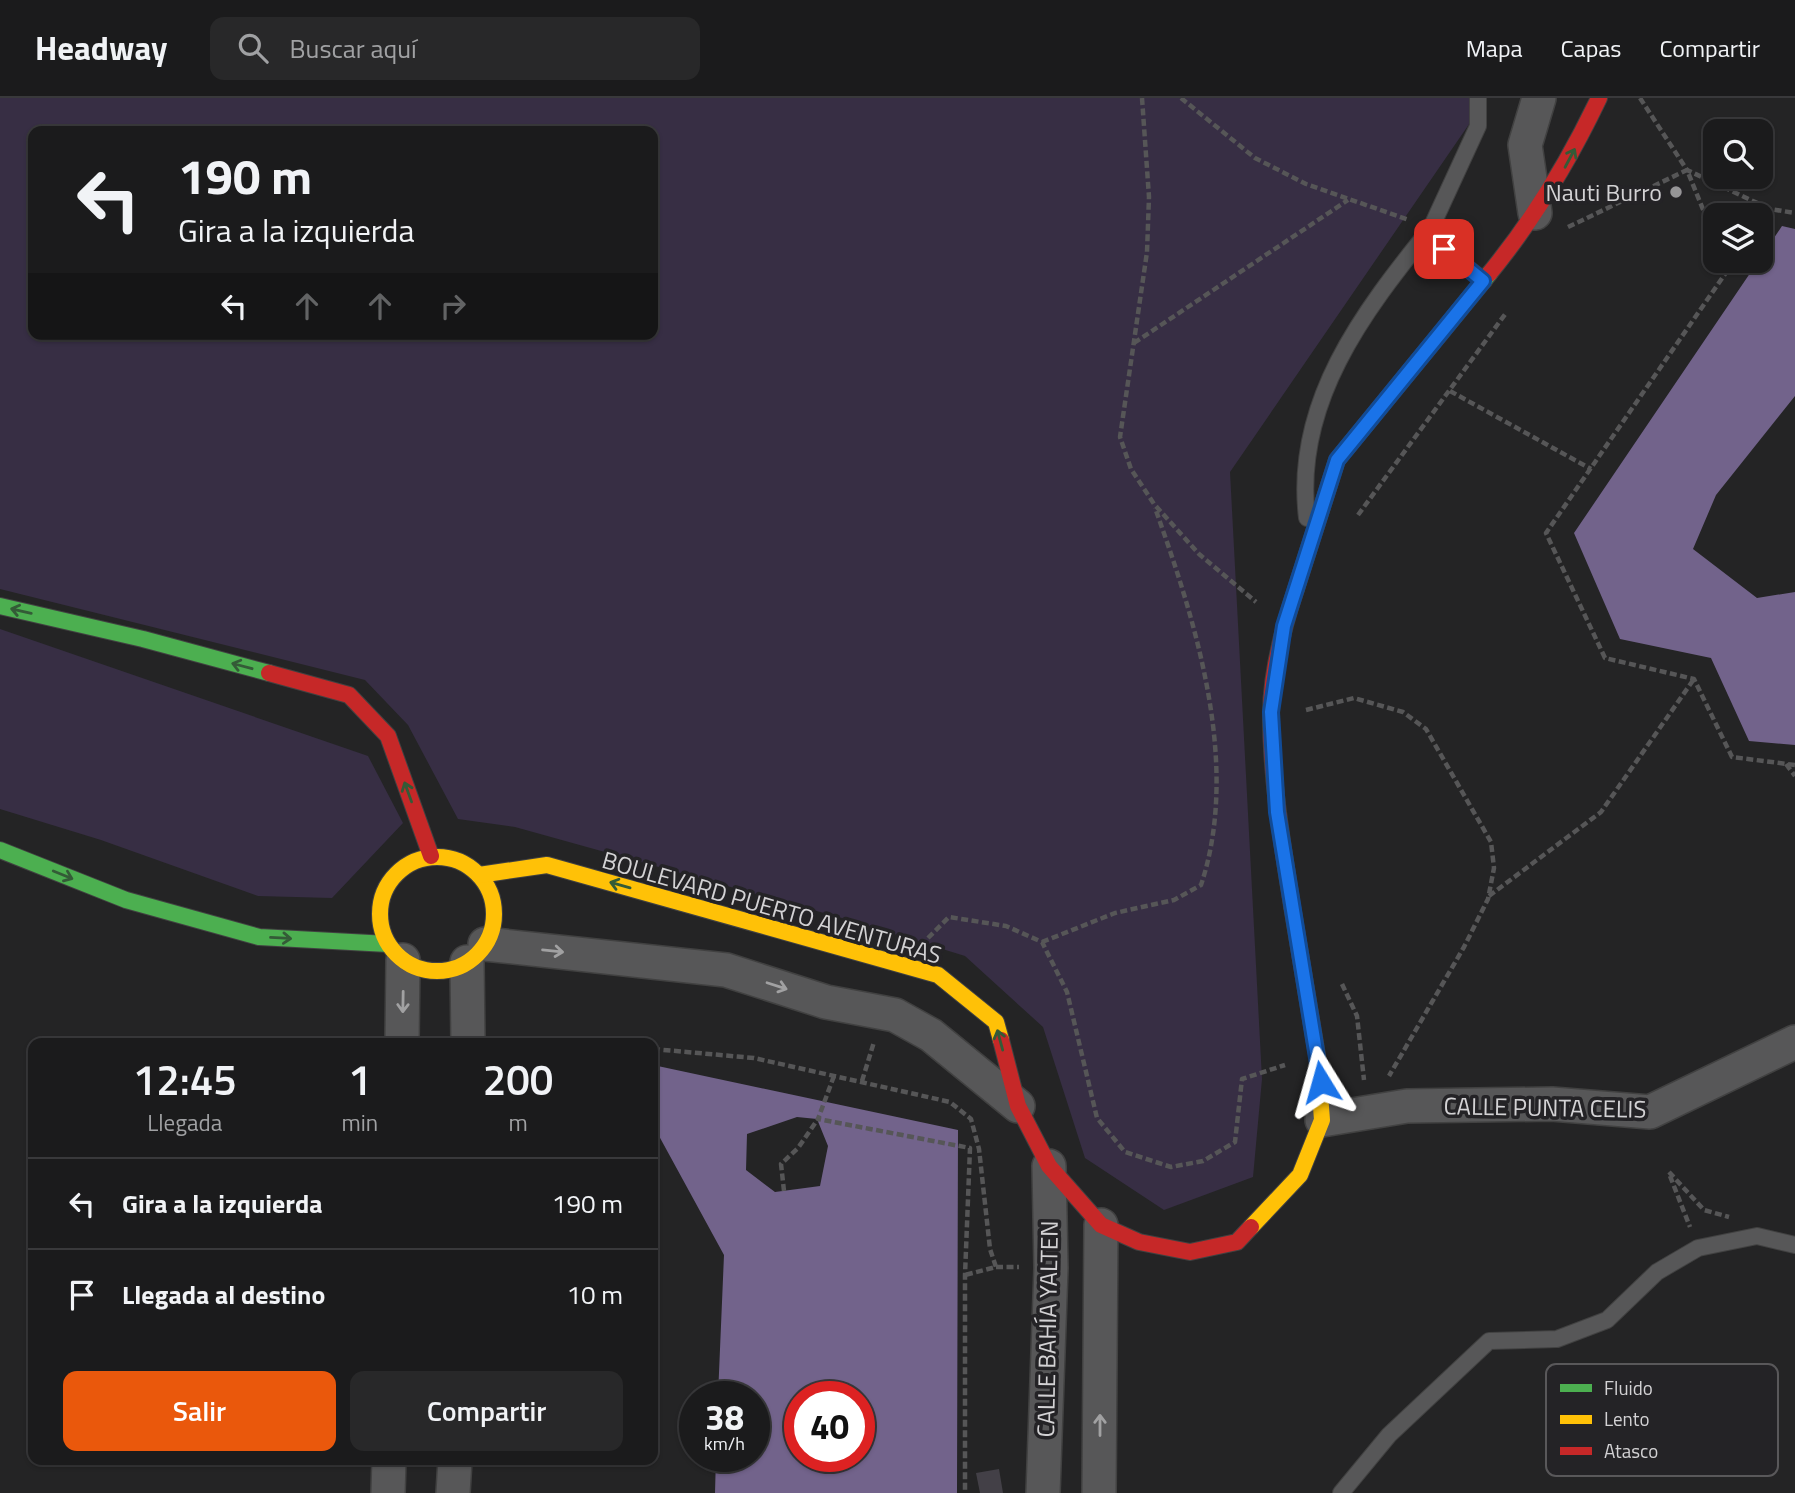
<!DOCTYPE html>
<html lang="es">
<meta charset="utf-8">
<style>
:root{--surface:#1b1b1c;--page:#282829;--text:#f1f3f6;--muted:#a0a1a3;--line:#39393b;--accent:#ea580c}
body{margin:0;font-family:"Titillium Web",sans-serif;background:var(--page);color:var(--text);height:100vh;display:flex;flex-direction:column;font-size:26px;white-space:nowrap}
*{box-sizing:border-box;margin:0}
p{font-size:23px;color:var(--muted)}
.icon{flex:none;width:38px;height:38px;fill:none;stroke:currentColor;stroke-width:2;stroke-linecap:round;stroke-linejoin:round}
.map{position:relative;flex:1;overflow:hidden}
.side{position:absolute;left:28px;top:940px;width:630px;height:427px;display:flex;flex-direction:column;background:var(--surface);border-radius:14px;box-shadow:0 2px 5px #0004,0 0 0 2px var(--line)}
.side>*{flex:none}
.banner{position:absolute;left:28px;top:28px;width:630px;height:214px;border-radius:14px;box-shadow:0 2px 5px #0004,0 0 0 2px var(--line);background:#1b1b1c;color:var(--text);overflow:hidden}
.tools{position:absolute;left:1703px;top:21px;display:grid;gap:14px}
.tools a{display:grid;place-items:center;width:70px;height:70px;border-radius:14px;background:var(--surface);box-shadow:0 2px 5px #0004,0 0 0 2px var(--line);font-size:35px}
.speed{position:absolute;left:679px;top:1283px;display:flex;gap:14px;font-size:35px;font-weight:700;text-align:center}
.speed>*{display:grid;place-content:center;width:91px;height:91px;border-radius:50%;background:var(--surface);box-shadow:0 2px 5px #0004,0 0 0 2px var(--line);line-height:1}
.speed small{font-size:18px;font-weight:400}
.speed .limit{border:10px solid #d22;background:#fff;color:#111}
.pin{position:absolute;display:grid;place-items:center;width:60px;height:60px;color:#fff;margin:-30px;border-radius:14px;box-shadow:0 4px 10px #0006}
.me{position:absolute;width:77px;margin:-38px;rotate:352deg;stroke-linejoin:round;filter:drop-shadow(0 0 5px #0008)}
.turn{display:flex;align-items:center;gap:24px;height:147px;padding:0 35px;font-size:32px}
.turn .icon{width:91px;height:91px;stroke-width:2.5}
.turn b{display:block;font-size:49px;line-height:60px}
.lanes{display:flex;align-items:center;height:66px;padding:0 35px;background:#0003;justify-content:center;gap:35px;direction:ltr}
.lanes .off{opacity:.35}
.eta{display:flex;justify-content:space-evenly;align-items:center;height:119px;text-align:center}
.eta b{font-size:42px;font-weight:600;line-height:49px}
.action{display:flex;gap:14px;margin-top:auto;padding:14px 35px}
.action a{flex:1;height:80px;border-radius:14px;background:var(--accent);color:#fff;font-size:28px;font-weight:600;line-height:80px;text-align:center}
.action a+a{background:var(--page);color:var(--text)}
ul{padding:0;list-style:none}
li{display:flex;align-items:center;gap:21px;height:91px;padding:0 35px;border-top:2px solid var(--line)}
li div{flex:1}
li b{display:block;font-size:26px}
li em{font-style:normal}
header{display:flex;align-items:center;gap:42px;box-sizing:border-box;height:98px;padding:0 35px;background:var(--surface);border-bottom:2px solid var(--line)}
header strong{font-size:33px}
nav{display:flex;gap:38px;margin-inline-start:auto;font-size:24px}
.search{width:490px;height:63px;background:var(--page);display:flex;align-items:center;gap:18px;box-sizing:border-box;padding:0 24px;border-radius:14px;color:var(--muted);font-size:26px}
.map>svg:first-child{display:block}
</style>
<header>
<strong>Headway</strong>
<div class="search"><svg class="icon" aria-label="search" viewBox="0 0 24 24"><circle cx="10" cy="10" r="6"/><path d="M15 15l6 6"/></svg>Buscar aquí</div>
<nav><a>Mapa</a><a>Capas</a><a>Compartir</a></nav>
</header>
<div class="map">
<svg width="1795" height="1395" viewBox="0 0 1795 1395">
<rect width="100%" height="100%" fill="#242425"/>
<!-- green -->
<g fill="#372e44" fill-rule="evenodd">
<path d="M0,0H1487L1230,374L1262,981L1253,1079L1164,1112L1085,1060L1043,929L965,858L849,822L515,729L458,721L408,627L365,582L0,491ZM33,33H653V236H33Z"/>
<path d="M0,531L368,658L403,725L332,800L258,798L101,742L0,711Z"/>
</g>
<!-- water -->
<g fill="#72638b" fill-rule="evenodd">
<path d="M1782,128L1795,131V298L1716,397L1693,451L1757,500L1795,494V647L1749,643L1711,560L1620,541L1574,435Z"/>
<path d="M653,967L958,1032L957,1395H715L716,1358H754V1298H718L724,1157L653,1027ZM797,1019L817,1021L828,1048L820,1088L775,1094L746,1072L747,1036ZM800,1298H859V1358H800Z"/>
</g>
<!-- building -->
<path fill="#434047" d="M999,1371L1003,1395H980L976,1375Z"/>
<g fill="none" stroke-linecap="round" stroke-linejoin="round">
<!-- lane casing -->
<g stroke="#414141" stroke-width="18">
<g id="lane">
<path d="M1478,0V28L1431,130L1444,151L1484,183"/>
<path d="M1307,420C1293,305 1363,214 1431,130"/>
<path d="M1341,1395L1389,1337L1489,1243L1557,1241L1607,1222L1657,1174L1698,1150L1757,1138L1795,1147"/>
</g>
</g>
<!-- street casing -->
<g stroke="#414141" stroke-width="36">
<g id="street">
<path d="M1535,115L1525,47L1539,0"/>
<path d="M485,846L726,872L826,904L895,917L931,937L1018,1008"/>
<path d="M467,864L468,945"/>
<path d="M402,945L403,862"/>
<path d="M1322,1022L1407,1008L1552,1006L1650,1014L1795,944"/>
<path d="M388,1395L389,1362"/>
<path d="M453,1395L455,1362"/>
<path d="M1043,1395L1051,1170L1049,1068"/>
<path d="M1099,1395L1101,1127"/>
</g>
</g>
<!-- fast casing -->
<g stroke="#414141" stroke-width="18">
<g id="fast">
<path d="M1296,491L1337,362L1489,176"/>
<path d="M0,508L143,541L269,575"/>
<path d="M0,752L126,802L259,839L388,846"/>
</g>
</g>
<!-- slow casing -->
<g stroke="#414141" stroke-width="18">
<g id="slow">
<circle cx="437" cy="816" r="57"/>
<path d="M479,777L547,767L938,877L996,924L1001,942"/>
<path d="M1251,1129L1300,1077L1322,1022L1317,957L1292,808"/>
</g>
</g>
<!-- jam casing -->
<g stroke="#414141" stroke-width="18">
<g id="jam">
<path d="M1489,176C1534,121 1569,63 1599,0"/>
<path d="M269,575L349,597L388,638L431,758"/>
<path d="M1292,808C1282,744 1271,681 1271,616C1271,575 1283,530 1296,491"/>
<path d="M1001,942L1018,1008L1049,1068L1101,1127L1139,1144L1190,1154L1237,1144L1251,1129"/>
</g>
</g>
<!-- path -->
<g stroke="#565657" stroke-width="4.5" stroke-dasharray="7 3.5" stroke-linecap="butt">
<path d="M1142,0L1149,99L1147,154L1120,339L1131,371L1154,406L1199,456L1256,504"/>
<path d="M1181,0L1255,60L1306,86L1409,122"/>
<path d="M1640,0L1687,72L1770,111"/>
<path d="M1760,124L1770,111L1795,115"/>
<path d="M1568,129L1687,72L1715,141"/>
<path d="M1734,163L1546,435L1605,560L1694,581L1732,659L1795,667"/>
<path d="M1134,245L1348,102"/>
<path d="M1450,293L1591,371"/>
<path d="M1358,417L1506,215"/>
<path d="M1306,612L1354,600L1403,614L1426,631L1491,744L1494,770L1488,801L1464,849L1389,978"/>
<path d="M1786,666L1795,678"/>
<path d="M1489,798L1601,714L1694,581"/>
<path d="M928,840L949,819L1006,828L1042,844L1067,894L1097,1020L1125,1054L1171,1069L1203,1063L1235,1044L1242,981L1285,967"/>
<path d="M1042,844L1115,815L1174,802L1201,787C1241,667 1196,524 1155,410"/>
<path d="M1342,886L1357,918L1364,982"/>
<path d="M500,943L547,941L587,945"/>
<path d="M653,951L754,960L950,1004L971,1021L979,1051L990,1151L996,1169L965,1177"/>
<path d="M834,978L818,1021L970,1050L965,1177V1395"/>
<path d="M862,983L874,944"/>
<path d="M1669,1074L1704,1112L1729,1119"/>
<path d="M1670,1078L1690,1129"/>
<path d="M784,1093L781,1066L798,1050L818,1021"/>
<path d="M996,1169H1019"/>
</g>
<!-- lane -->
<use href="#lane" stroke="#575758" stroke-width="16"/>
<!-- street -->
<use href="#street" stroke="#575758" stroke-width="33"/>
<!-- fast -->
<use href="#fast" stroke="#4caf50" stroke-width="16"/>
<!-- slow -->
<use href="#slow" stroke="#ffc107" stroke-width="16"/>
<!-- jam -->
<use href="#jam" stroke="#c62828" stroke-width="16"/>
</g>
<!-- one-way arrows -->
<defs><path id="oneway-shaft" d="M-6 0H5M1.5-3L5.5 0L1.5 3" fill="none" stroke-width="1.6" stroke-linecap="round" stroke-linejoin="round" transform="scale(1.75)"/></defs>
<g stroke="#345b37">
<use href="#oneway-shaft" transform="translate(1570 60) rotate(-62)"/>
<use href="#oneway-shaft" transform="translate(21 513) rotate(-167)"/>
<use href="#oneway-shaft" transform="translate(242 568) rotate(-165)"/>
<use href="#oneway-shaft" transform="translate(408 694) rotate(-110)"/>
<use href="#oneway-shaft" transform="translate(63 777) rotate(22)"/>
<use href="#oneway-shaft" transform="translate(620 787) rotate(-164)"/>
<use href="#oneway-shaft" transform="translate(281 840) rotate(3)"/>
<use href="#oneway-shaft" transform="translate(1000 942) rotate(-105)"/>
</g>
<g stroke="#a1a1a2">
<use href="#oneway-shaft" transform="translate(553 853) rotate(6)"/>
<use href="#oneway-shaft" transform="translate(777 888) rotate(18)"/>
<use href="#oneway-shaft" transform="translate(403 904) rotate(91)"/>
<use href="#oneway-shaft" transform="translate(1100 1327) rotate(-90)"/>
</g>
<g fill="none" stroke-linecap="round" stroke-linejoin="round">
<!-- route casing -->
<g stroke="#114b97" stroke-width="18">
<path id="route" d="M1321,984L1277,714L1271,614L1284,528L1337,362L1483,183L1444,151"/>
</g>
<!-- route -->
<use href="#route" stroke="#1a73e8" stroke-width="12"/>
</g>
<!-- markers -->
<circle fill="#969597" stroke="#242326" stroke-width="2.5" cx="1676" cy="94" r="7"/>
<g text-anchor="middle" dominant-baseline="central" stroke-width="7" stroke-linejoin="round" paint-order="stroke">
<!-- poi labels -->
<g font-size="24" fill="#d3d2d4" stroke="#242326" text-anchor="end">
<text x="1662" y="94">Nauti Burro</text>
</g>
<!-- street labels -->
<g font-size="24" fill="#d3d2d4" stroke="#242326">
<text transform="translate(772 809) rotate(16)">BOULEVARD PUERTO AVENTURAS</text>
<text transform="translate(1545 1009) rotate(1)">CALLE PUNTA CELIS</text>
<text transform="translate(1047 1231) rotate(-89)">CALLE BAHÍA YALTEN</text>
</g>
</g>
<!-- legend -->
<rect x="1546" y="1266" width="232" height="112" rx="10" fill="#242326" stroke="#59585a" stroke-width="2"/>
<rect x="1560" y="1286" width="32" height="8" fill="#4caf50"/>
<rect x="1560" y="1317" width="32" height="9" fill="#ffc107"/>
<rect x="1560" y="1349" width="32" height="8" fill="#c62828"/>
<g font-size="19" fill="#d3d2d4">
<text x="1604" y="1297">Fluido</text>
<text x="1604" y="1328">Lento</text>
<text x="1604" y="1360">Atasco</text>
</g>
</svg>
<div class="tools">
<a><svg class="icon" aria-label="search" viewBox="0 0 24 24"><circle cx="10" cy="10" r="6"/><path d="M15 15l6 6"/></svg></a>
<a><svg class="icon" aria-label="layers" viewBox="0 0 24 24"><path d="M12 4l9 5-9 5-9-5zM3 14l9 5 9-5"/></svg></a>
</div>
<div class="speed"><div>38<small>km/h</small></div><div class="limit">40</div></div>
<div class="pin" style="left:1444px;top:151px;background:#d93025"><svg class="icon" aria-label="arrive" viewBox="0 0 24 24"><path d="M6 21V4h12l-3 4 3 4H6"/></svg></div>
<svg class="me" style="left:1321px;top:984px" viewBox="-20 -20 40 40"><path d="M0-17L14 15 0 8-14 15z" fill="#1a73e8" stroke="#fff" stroke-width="4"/></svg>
<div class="banner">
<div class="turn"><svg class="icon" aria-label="left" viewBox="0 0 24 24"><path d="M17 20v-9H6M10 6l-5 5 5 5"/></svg><div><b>190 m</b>Gira a la izquierda</div></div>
<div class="lanes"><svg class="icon" aria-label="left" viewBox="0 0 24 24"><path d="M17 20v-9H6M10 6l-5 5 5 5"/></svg><svg class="icon off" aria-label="ahead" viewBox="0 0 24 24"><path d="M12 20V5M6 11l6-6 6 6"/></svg><svg class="icon off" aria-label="ahead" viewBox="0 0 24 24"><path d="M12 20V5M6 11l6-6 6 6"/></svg><svg class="icon off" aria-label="right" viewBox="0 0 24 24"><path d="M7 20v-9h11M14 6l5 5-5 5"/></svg></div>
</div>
<section class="side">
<div class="eta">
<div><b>12:45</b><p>Llegada</p></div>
<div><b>1</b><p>min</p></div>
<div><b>200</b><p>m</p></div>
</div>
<ul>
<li><svg class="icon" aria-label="left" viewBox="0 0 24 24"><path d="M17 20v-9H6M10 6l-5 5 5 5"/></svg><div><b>Gira a la izquierda</b></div><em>190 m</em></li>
<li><svg class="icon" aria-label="arrive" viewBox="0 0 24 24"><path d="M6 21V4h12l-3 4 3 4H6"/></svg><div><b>Llegada al destino</b></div><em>10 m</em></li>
</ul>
<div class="action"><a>Salir</a><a>Compartir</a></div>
</section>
</div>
